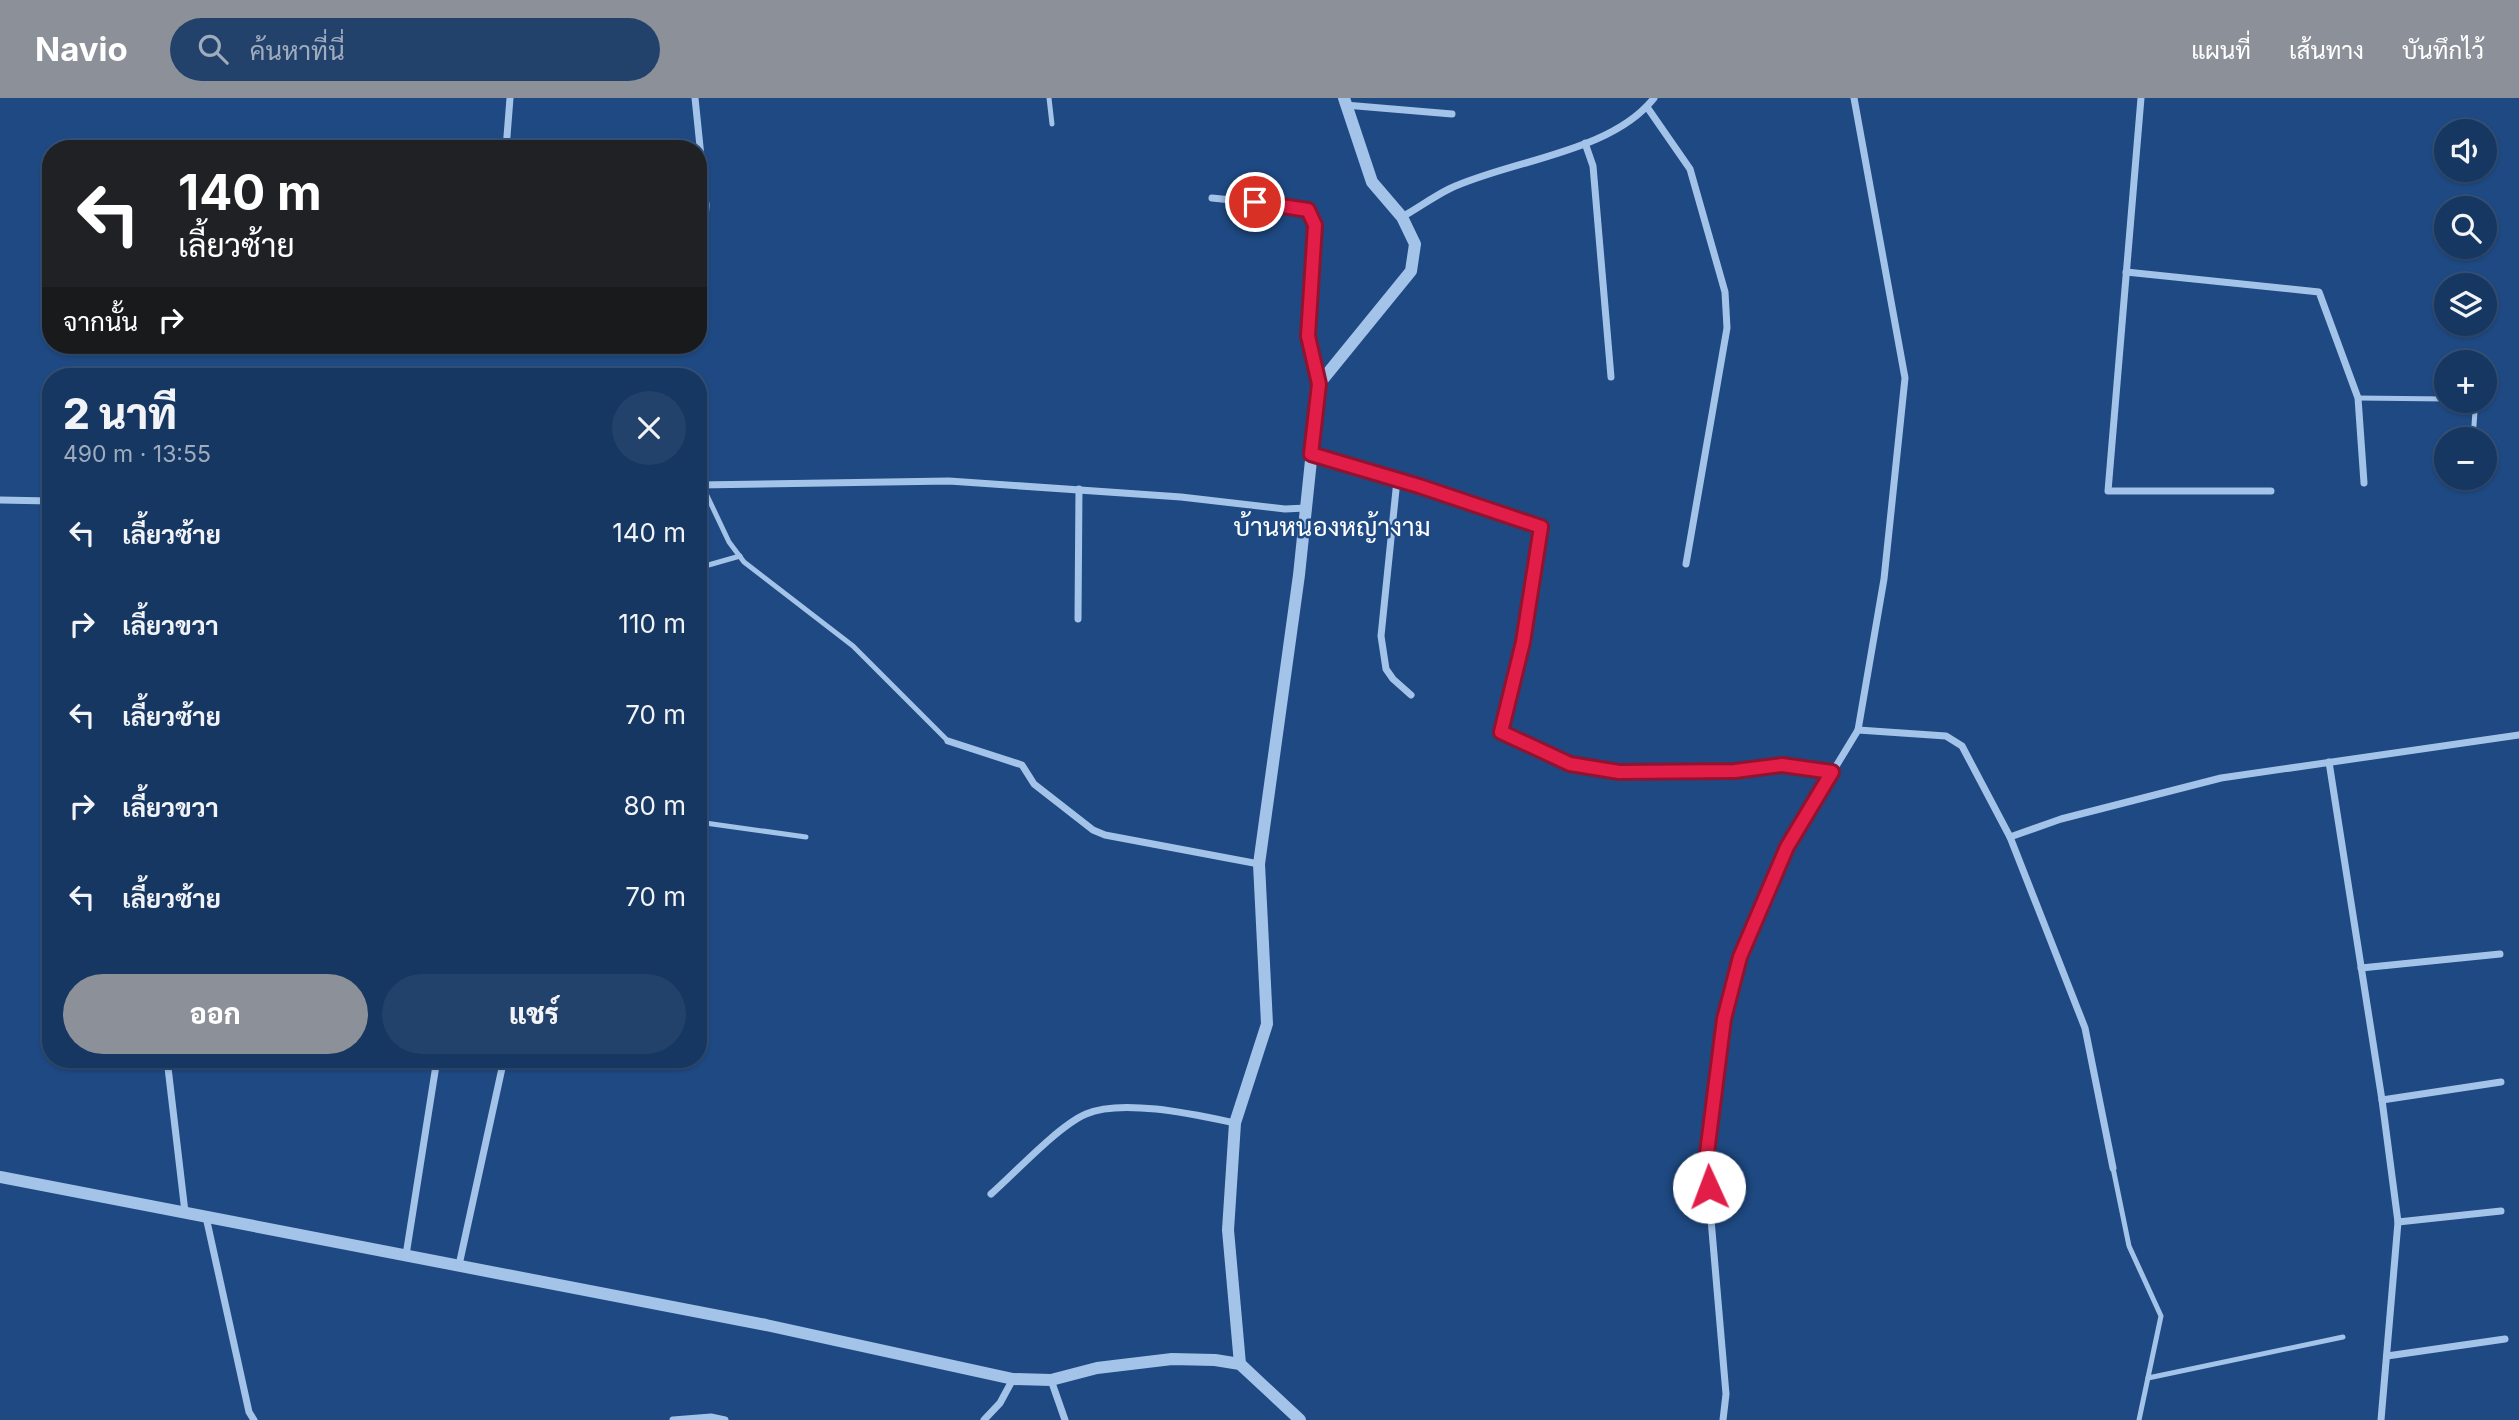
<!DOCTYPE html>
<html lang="th">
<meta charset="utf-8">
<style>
:root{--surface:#163762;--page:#23426b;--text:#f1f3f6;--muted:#9eacbe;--line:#355177;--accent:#8c9099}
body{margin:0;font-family:Inter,Sarabun,sans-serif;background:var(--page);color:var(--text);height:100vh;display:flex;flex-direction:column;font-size:26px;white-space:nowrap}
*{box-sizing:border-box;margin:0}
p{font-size:23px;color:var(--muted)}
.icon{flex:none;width:38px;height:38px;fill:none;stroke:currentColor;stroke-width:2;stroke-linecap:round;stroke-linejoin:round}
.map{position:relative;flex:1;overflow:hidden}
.drawer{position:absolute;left:42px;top:270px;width:665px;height:700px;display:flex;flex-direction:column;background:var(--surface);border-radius:28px;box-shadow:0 2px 5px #0004,0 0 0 2px var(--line)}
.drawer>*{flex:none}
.hud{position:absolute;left:42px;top:42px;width:665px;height:214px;border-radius:28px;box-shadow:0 2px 5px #0004,0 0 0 2px var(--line);background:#202124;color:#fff;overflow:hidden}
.fabs{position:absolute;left:2434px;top:21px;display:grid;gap:14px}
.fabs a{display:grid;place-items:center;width:63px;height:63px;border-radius:50%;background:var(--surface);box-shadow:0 2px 5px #0004,0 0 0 2px var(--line);font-size:35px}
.pin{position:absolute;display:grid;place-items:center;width:60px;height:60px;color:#fff;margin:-30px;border:4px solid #fff;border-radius:50%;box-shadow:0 2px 7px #0007}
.me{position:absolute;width:77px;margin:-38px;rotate:358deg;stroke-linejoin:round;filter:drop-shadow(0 0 5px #0008)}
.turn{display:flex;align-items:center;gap:24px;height:147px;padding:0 21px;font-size:32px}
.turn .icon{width:91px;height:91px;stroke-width:2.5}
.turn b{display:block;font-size:49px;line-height:60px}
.then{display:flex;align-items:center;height:66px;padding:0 21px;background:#0003;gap:14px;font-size:26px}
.round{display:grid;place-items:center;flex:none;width:74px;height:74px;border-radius:37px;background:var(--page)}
.head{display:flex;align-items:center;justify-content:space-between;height:119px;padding:0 21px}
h1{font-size:42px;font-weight:800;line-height:52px}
.cta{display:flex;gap:14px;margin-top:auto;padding:14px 21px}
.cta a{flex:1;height:80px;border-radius:42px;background:var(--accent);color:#fff;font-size:28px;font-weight:800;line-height:80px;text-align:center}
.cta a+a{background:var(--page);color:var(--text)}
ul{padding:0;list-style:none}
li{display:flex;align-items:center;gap:21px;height:91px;padding:0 21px}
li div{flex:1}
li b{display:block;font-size:26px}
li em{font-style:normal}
header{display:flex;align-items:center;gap:42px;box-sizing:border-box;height:98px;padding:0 35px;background:var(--accent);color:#fff}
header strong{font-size:33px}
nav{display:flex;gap:38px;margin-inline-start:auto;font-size:24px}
.search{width:490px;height:63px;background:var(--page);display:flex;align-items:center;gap:18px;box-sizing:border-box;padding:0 24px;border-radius:38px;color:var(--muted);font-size:26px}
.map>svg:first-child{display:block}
</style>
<header>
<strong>Navio</strong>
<div class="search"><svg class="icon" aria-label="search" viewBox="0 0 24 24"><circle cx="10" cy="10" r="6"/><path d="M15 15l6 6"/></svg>ค้นหาที่นี่</div>
<nav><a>แผนที่</a><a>เส้นทาง</a><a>บันทึกไว้</a></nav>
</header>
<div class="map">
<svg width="2519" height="1322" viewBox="0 0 2519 1322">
<rect width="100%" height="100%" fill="#1e4982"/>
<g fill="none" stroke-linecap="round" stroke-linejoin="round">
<!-- service -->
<g stroke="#a4c3e9" stroke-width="5">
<path d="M1049,0L1052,26"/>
<path d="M2358,300L2446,301"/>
<path d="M700,303L702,387L729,444L744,464L853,548L948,643"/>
<path d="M2468,303L2475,313L2473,341"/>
<path d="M2471,383V380"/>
<path d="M698,470L740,458"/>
<path d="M698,724L806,739"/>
<path d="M2113,1070L2129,1148L2161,1218L2139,1322"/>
<path d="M2148,1280L2343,1239"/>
</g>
<!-- minor -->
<g stroke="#a4c3e9" stroke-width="7">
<path d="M695,0L706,107L702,172H698"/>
<path d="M2141,0L2108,393H2271"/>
<path d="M1345,7L1452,16"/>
<path d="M1647,9L1690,71L1725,194L1727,230L1686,466"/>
<path d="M1585,45L1593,68L1611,279"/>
<path d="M506,51L510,0"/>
<path d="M1212,100L1298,109C1309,112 1312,116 1315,127L1308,238L1319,286"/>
<path d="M1402,119C1418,110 1433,99 1449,91C1510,62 1611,55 1654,0"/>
<path d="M2126,174L2319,194L2358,300L2364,385"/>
<path d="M1312,356L1419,388L1541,429L1523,543L1501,634L1570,666L1619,674L1735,673L1782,667L1832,674"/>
<path d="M1397,382L1381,538L1386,571L1393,581L1411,597"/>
<path d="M698,387L949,383L1181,399L1285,411L1306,410"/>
<path d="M0,402L51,403"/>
<path d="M1078,521L1079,391"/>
<path d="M1858,632L1946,638L1962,648L2010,739L2085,930L2113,1070"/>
<path d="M948,643L1022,667L1034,686L1093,732L1105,737L1259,766"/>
<path d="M2329,664L2382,1002L2398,1124L2381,1322"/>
<path d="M2010,739L2061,721L2221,680L2519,637"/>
<path d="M2361,870L2500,856"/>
<path d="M49,922H51"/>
<path d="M167,961L185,1114"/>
<path d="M2382,1002L2501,984"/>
<path d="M991,1096C1015,1075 1058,1028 1086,1016C1122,1000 1197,1017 1235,1025"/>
<path d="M206,1119L249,1314L254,1322"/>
<path d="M2398,1124L2501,1113"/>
<path d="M406,1157L437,961"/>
<path d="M459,1167L504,961"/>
<path d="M2387,1258L2505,1241"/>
<path d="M1051,1282L1065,1322"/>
<path d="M673,1322L711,1319L725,1322"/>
<path d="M984,1322L1000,1305L1013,1281"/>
<path d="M1723,1322L1726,1296L1706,1063L1724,921L1740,859L1787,749L1858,632L1884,481L1905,280L1854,0"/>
</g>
<!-- tertiary -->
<g stroke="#a4c3e9" stroke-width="12">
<path d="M0,1079L766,1227L1013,1281L1051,1282L1097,1270L1172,1261L1215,1262L1240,1266L1300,1322"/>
<path d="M1240,1266L1228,1132L1235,1025L1267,926L1259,766L1299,477L1319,286L1411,173L1415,146L1402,119L1372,84L1344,0"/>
</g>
</g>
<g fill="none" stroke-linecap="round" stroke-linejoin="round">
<!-- route casing -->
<g stroke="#92132f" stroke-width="18">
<path id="route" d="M1255,104L1308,112L1315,127L1308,238L1319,286L1311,356L1419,388L1541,429L1523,544L1501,634L1570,666L1619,674L1735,673L1782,667L1832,674L1787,749L1740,859L1724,921L1706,1063L1709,1089"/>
</g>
<!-- route -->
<use href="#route" stroke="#e11d48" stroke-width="12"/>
</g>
<g text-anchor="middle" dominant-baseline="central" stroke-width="5" stroke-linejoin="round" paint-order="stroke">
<!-- quarter labels -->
<g font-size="26" fill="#fff" stroke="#1e4982">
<text x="1332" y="428">บ้านหนองหญ้างาม</text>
</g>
</g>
</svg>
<div class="fabs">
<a><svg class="icon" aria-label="sound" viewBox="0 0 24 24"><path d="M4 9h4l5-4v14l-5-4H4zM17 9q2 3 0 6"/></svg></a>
<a><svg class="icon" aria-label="search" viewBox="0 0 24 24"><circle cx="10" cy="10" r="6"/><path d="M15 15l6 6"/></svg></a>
<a><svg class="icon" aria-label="layers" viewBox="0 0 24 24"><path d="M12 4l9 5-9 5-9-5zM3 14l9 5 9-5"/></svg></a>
<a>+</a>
<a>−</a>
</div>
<div class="pin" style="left:1255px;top:104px;background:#d93025"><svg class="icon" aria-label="arrive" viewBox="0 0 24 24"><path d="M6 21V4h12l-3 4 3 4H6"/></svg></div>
<svg class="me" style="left:1709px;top:1089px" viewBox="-20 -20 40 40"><circle r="19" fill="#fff"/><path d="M0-13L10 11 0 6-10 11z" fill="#e11d48"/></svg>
<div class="hud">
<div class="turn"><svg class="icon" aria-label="left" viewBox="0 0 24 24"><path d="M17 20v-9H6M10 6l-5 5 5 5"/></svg><div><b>140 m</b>เลี้ยวซ้าย</div></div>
<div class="then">จากนั้น<svg class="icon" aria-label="right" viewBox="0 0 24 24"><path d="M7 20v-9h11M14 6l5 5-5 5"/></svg></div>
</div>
<section class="drawer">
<div class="head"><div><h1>2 นาที</h1><p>490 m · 13:55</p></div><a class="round"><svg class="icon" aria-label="close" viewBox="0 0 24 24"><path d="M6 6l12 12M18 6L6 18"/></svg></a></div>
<ul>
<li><svg class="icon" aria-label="left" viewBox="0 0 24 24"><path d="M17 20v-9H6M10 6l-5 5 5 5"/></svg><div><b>เลี้ยวซ้าย</b></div><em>140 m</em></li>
<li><svg class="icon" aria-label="right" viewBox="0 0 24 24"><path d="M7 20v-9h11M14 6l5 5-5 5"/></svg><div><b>เลี้ยวขวา</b></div><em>110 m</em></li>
<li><svg class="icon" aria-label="left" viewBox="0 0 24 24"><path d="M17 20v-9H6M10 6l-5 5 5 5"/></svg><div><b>เลี้ยวซ้าย</b></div><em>70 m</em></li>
<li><svg class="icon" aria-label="right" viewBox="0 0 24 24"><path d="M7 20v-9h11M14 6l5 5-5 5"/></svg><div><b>เลี้ยวขวา</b></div><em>80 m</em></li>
<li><svg class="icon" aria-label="left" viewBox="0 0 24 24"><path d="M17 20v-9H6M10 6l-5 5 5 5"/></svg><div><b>เลี้ยวซ้าย</b></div><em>70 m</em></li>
</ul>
<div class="cta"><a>ออก</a><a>แชร์</a></div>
</section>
</div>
